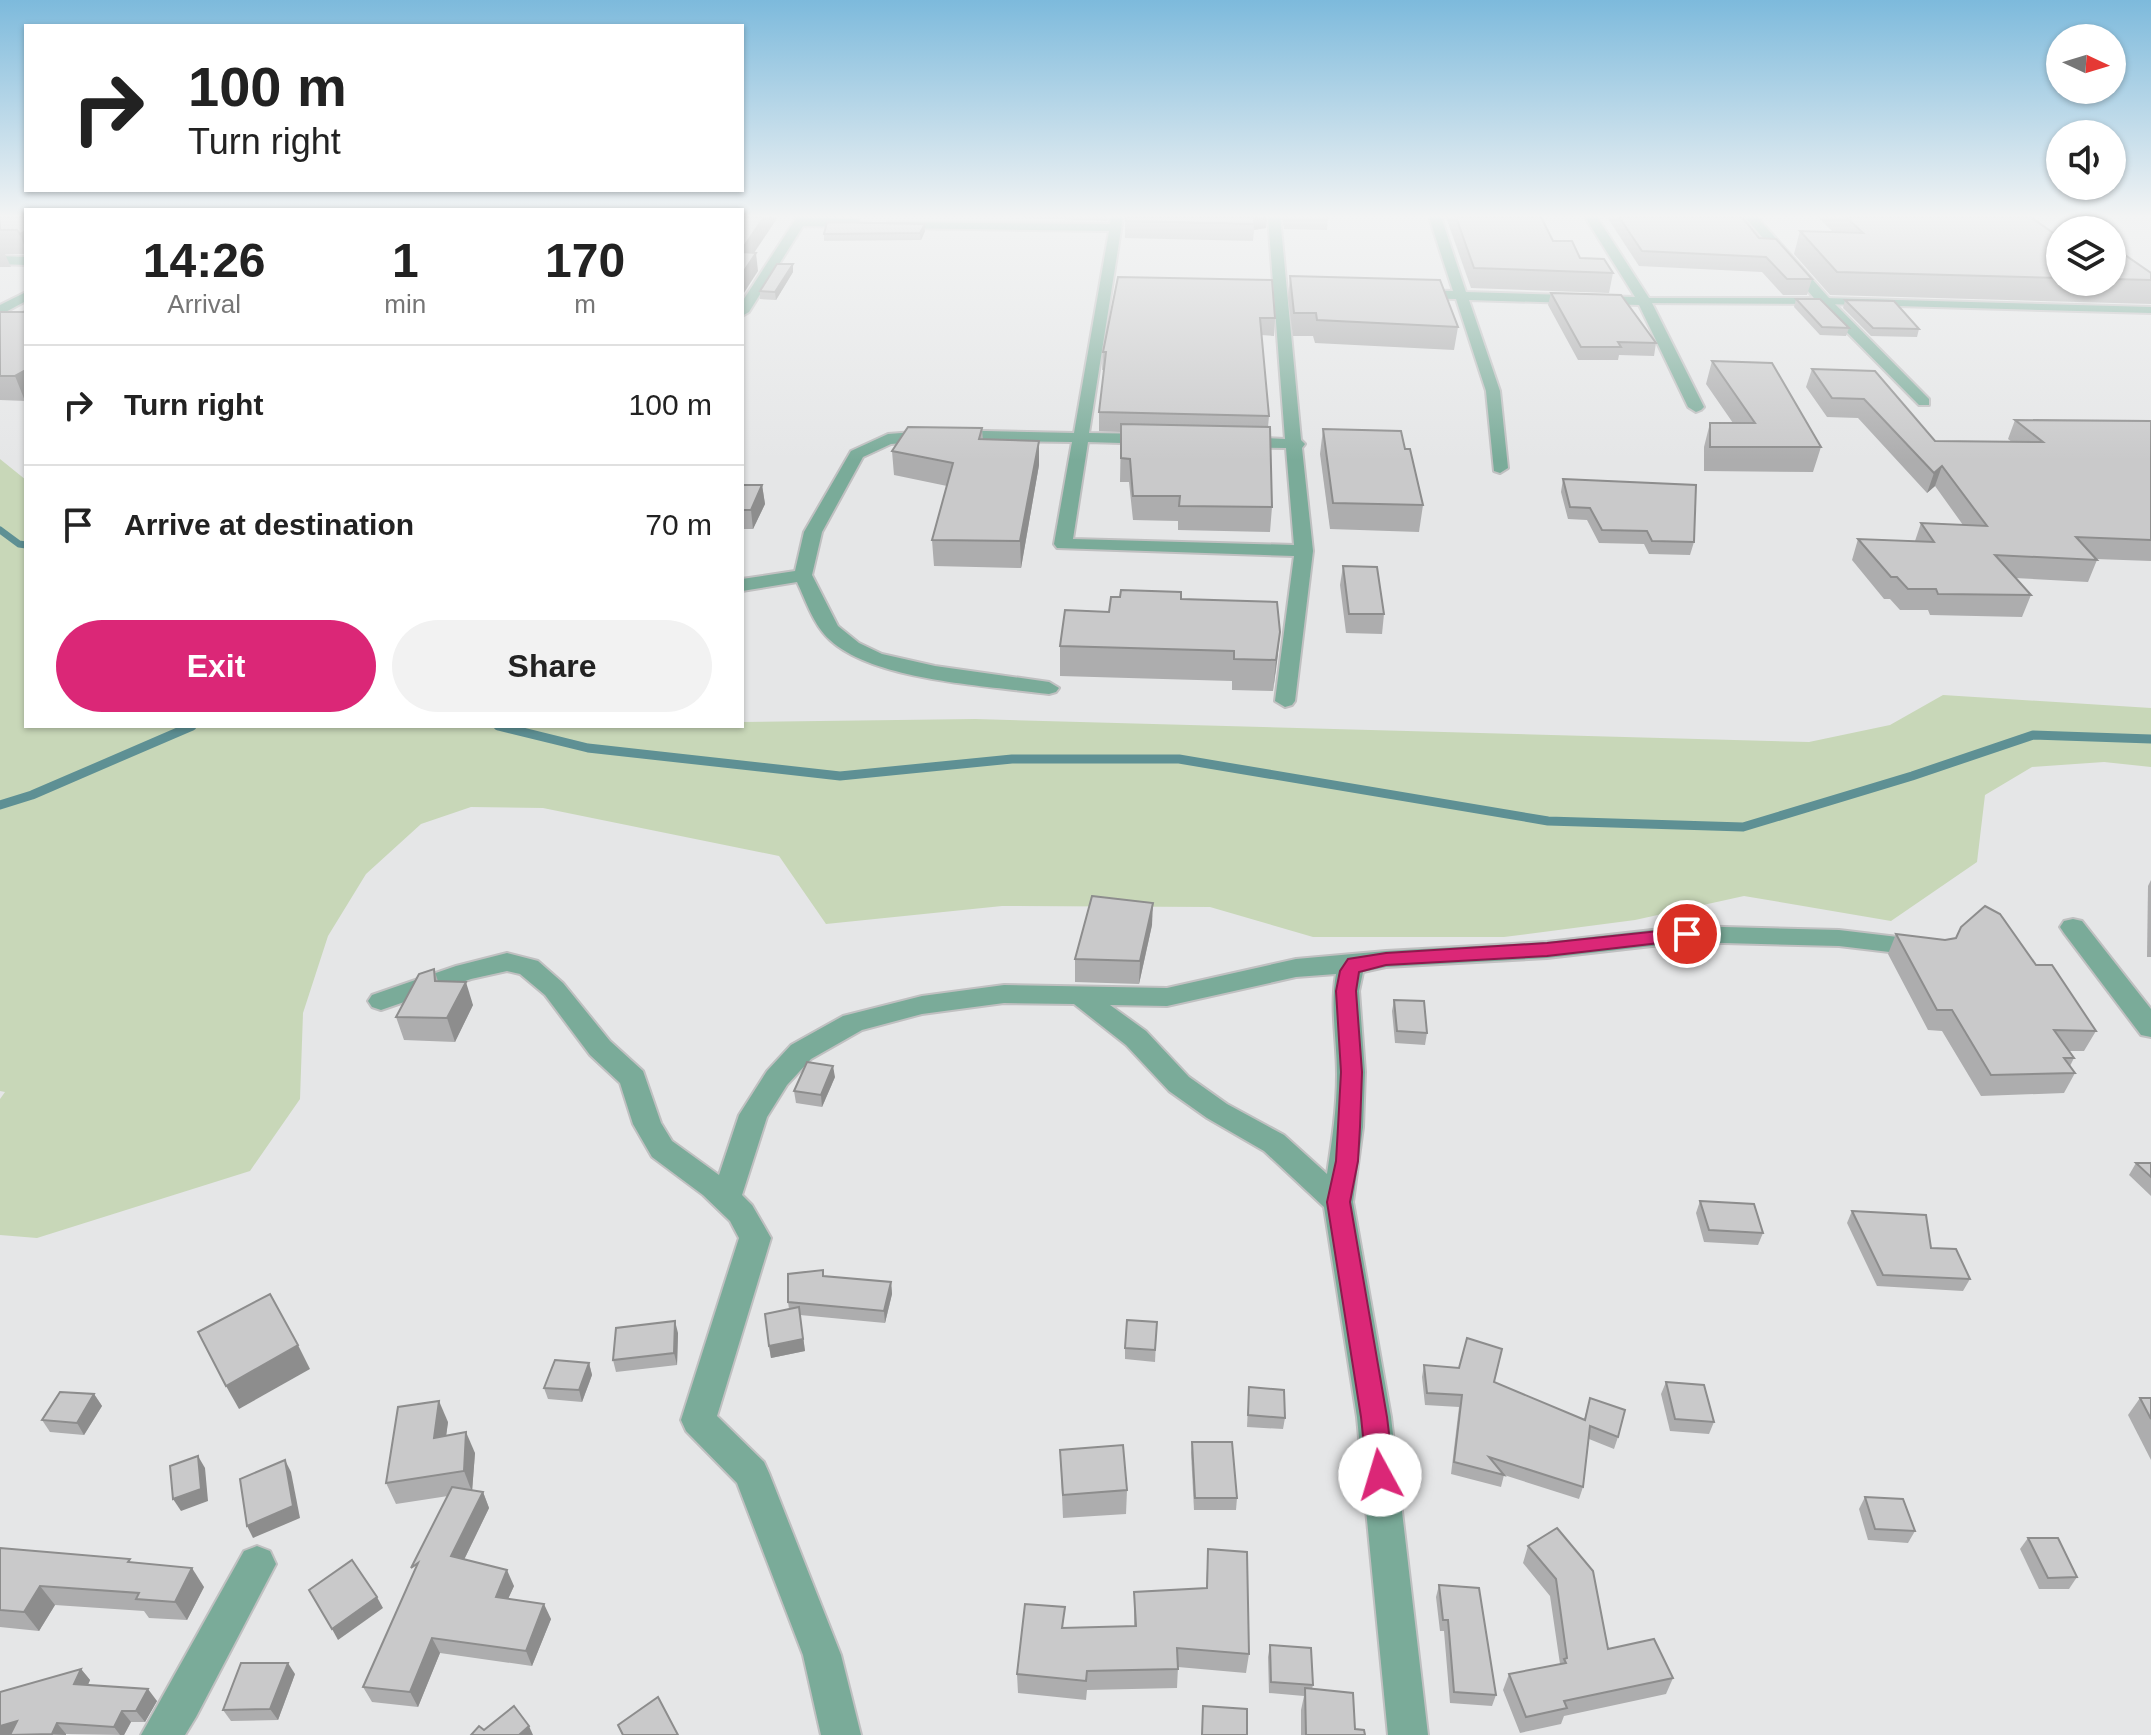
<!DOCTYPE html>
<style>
:root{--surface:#fff;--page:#f2f2f2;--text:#222;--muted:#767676;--line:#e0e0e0;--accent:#db2777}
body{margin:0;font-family:Arial,sans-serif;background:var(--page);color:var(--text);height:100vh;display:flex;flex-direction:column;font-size:30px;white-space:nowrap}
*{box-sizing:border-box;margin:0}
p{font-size:26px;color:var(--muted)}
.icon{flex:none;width:44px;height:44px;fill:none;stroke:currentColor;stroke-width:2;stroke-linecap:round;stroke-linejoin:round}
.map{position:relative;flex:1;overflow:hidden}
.drawer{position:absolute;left:24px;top:208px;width:720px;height:520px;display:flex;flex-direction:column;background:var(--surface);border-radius:0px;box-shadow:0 2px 6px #0004}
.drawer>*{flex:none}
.top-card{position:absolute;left:24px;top:24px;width:720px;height:168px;border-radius:0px;box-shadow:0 2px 6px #0004;background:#fff;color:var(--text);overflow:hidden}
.needle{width:52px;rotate:94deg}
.buttons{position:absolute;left:2046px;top:24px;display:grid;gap:16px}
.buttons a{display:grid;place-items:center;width:80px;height:80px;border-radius:50%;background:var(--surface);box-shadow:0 2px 6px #0004;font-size:40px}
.pin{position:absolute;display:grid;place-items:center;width:68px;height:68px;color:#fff;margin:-34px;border:4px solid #fff;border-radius:50%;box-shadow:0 2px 8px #0007}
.me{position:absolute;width:88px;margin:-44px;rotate:354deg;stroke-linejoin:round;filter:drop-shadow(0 0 6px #0008)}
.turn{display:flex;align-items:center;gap:28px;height:168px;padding:0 32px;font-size:36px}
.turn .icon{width:104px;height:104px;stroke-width:2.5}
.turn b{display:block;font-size:56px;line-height:68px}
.eta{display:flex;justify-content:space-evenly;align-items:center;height:136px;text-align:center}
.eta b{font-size:48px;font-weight:600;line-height:56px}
.primary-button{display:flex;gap:16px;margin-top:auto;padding:16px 32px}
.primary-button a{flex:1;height:92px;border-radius:48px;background:var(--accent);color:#fff;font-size:32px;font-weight:600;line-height:92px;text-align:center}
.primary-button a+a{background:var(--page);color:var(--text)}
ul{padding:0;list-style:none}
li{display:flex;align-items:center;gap:24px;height:120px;padding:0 32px;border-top:2px solid var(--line)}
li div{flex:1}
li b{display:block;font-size:30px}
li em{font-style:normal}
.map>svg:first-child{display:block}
</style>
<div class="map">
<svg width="2151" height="1735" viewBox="0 0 2151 1735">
<rect width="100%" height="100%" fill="#e5e6e7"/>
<!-- green -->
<path fill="#c8d7b8" d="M0,459L26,480V726H742V722L975,719L1809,742L1890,725L1943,695L2151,708V767L2104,762L2032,767L1985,795L1977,862L1891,921L1744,896L1635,920L1504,937H1313L1210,907L1002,906L826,924L779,856L543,808L471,807L421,824L366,874L328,936L303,1013L300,1099L250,1171L37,1238L0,1235V1099L5,1092L0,1091Z"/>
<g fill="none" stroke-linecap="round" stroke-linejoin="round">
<!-- stream-far1 -->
<path stroke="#5e9094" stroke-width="7" d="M0,530L19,544L26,545"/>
<!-- stream -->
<g stroke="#5e9094" stroke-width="9">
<path d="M498,726L588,748L840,776L1012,759H1179L1548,821L1743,827L1912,776L2033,735L2151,739"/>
<path d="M0,805L32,795L192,726"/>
</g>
<!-- lane casing -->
<g stroke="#c0c0c1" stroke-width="4">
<path id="lane" d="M1644,298H1824L2151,307V313L1824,304L1640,303L1639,301Z"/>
</g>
<!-- street casing -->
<g stroke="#c0c0c1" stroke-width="4">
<g id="street">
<path d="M797,217L856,219L862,223L856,227L803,226L749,312L742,316V302Z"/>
<path d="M1111,217H1123L1089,433L1155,434L1163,439L1155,444L1088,442L1073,539L1294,545L1286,448L1240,447L1232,442L1240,437L1285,439L1268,217H1280L1301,440L1305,444L1302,448L1313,551L1295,701L1292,705L1285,707L1275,701L1294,556L1057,548L1054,544L1072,442L941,440L891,444L863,457L822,532L812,575L838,626L859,643L882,654L935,666L1049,682L1059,688L1056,692L1049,694C990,686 874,681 830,640C814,626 806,601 797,582L742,591V579L795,571L804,532L851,451L888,434L941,430L1074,433L1109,231L893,228L887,224L889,222L1110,224Z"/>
<path d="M1429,217H1441L1466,292L1635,297L1585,217H1597L1651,301L1704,407L1701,410L1696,412L1688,407L1639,305L1469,300L1500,391L1508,468L1500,473L1494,471L1486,391L1456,299L1414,298L1407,294L1414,290L1453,291Z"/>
<path d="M1745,217H1757L1829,298L1929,399V405H1919L1819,304Z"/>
<path d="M0,256L26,257V265L0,264Z"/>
<path d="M26,292V301L0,315V305Z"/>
<path d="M2073,919L2082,921L2151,1009V1037L2141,1035L2064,933L2060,927L2064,921Z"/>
<path d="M1687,926L1839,930L1923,940L1932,942L1936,948L1932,954L1923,956L1839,946L1687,942L1547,958L1386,967L1363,972L1359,991L1365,1072L1363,1127L1353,1202L1391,1417L1428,1735H1388L1357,1417L1324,1207L1264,1151L1207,1118L1169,1091L1126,1045L1074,1004L1004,1003L922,1014L862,1030L811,1059L787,1085L767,1117L742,1195L752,1205L771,1238L717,1416L764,1462L769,1473L841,1655L861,1735H821L803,1655L737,1483L686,1431L681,1420L739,1238L730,1221L703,1195L652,1157L633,1124L620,1083L590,1055L545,995L520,974L507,971L471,979L381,1010L372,1007L368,1001L372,995L456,966L507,953L538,961L563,983L610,1041L643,1071L661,1123L672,1141L719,1175L739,1115L767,1071L791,1045L843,1016L922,996L1004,985L1167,988L1296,959L1386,951L1547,942ZM1336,974C1330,1007 1337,1041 1337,1074C1337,1108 1332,1141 1327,1174L1284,1135L1227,1104L1189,1077L1146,1031L1110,1005L1167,1006L1296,977Z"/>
<path d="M257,1546L270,1551L276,1564L196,1717L185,1735H141L244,1551Z"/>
</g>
</g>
<!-- lane -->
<use href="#lane" fill="#7aab99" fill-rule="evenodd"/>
<!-- street -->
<use href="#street" fill="#7aab99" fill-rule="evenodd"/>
</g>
<!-- wall -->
<g fill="#adadae">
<path d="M0,217H26V254H5L11,267H0Z"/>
<path d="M1008,217H1108L1107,221Z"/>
<path d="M1125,217H1267L1266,228L1254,230L1253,241L1125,238Z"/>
<path d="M1282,217H1328L1327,230L1284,229Z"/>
<path d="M1446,217H1541L1553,241L1580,258L1613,273L1609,293L1471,288Z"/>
<path d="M1607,217H1742L1759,238L1812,279L1807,295H1783L1762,272L1639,266Z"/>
<path d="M1818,217H2031L2060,238V282H2112V248L2151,273V304L1830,295L1794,254L1800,231L1833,232Z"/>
<path d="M925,231L921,240L824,241V234Z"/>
<path d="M793,264V272L776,300L760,299V291Z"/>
<path d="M1290,276L1458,327L1454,350L1315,343L1313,336H1293L1288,298Z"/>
<path d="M1118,277L1275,318L1274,336L1261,335L1269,416L1268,427L1272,507L1270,532L1178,530V521L1133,520L1129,482H1120L1121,432L1099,431V412L1104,370H1102L1103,352Z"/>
<path d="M1551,293L1656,343L1654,356L1619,355L1618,360H1578L1548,305Z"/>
<path d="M1796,299L1849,328L1846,336L1820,335L1794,307Z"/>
<path d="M1845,300L1919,329L1917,337L1871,336L1843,308Z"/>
<path d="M26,311V401L0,400V312H23Z"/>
<path d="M1712,361L1821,447L1813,472L1704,471V447L1710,423H1733L1706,384Z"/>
<path d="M1812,369L1935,441L2012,442L2008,439L2015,420L2151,421V561L2096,559L2097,560L2088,582L2015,578L2031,595L2022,617L1930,615L1928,610H1900L1890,599H1884L1852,560L1858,539L1915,541L1921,523L1963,525L1935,486L1927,493L1858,418L1827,417L1806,387Z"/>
<path d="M982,428L983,440L1039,441V465L1021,568L934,566L932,540L947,486L894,475L892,451Z"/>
<path d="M1323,429L1423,505L1419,532L1330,529L1320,454Z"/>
<path d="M1563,479L1694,542L1690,555L1649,554L1644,544L1599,543L1587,520L1568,519L1561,492Z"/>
<path d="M742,485H762L765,504L753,529H742Z"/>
<path d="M1343,566L1384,614L1382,634L1346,633L1340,585Z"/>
<path d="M1181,599L1280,632L1273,691L1232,690V681L1060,676V646L1109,612Z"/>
<path d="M2151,880V957H2147L2148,886Z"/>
<path d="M1152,925L1139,984L1075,982V959Z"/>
<path d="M1896,934L2036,965L2096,1031L2084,1051H2069L2074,1058L2070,1066L2075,1073L2064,1093L1981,1096L1942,1031L1928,1030L1888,954Z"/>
<path d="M434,969L438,981L473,1005L455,1042L404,1040L396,1017Z"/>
<path d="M1394,1000L1427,1033L1425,1045L1395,1043L1392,1011Z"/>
<path d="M835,1077L822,1107L796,1103L794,1091Z"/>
<path d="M2136,1163H2151V1196L2129,1175Z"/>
<path d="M1700,1201L1763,1233L1758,1245L1704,1242L1696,1213Z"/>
<path d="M1852,1211L1931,1248L1970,1279L1963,1291L1877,1286L1847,1223Z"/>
<path d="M824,1276L891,1282L892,1294L885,1323L800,1315L805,1351L771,1358L769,1346L789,1309L788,1302Z"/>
<path d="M1157,1322L1155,1362L1125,1359V1348Z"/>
<path d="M678,1333L677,1365L616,1372L613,1360Z"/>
<path d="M589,1363L592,1375L582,1402L548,1399L544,1388Z"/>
<path d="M1424,1365L1494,1382L1584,1420L1590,1398L1618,1437L1614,1449L1589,1439L1583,1487L1579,1499L1504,1475L1501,1487L1451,1474L1459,1407L1425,1405L1422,1377Z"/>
<path d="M1666,1382L1714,1422L1709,1434L1670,1431L1661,1394Z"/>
<path d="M1249,1387L1285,1418L1283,1429L1247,1427Z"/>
<path d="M94,1394L102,1406L84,1435L50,1432L42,1420Z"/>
<path d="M2140,1398H2151V1460L2128,1415Z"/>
<path d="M448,1422L446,1436L475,1453L472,1491L483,1492L489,1508L464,1560L514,1586L508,1599L551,1619L532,1666L440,1653L418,1707L372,1702L363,1687L448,1496L396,1504L386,1483Z"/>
<path d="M1192,1442L1237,1498L1236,1510H1194L1191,1453Z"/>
<path d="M1060,1450L1127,1490L1126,1514L1063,1518Z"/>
<path d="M1865,1497L1915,1531L1908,1543L1868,1540L1859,1509Z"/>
<path d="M1557,1528L1608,1649L1673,1678L1666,1694L1564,1716L1561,1724L1520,1733L1503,1690L1509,1674L1560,1664L1550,1596L1523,1563L1528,1546Z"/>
<path d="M2028,1538L2077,1577L2069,1589H2039L2020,1549Z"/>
<path d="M0,1548L133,1563L204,1587L187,1620L149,1618L144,1611L55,1605L39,1631L0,1627Z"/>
<path d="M1208,1549L1249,1654L1246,1673L1178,1667L1177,1688L1087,1690L1086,1700L1018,1693L1017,1674L1065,1628L1134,1626V1592L1206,1588Z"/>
<path d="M1439,1585L1496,1695L1492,1706L1450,1703L1444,1631H1440L1436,1597Z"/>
<path d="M1270,1645L1313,1685L1312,1689L1355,1729L1365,1735H1301V1710L1304,1696L1269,1693L1268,1657Z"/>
<path d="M81,1669L90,1680L88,1685L157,1701L145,1722H131L124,1735L66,1734V1735H0Z"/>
<path d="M295,1674L278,1720L231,1721L223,1710Z"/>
</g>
<!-- shaded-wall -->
<g fill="#8d8d8d">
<path d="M764,217H778L742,271V249Z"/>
<path d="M1253,217H1267L1266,228L1254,230Z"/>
<path d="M925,224V231L921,240L920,233Z"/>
<path d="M26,231V250L20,234Z"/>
<path d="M756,253L758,271L742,296V274Z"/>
<path d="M793,264V272L776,300L775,292Z"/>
<path d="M26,370V401H25L15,376Z"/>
<path d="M1039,441V465L1021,568L1020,541Z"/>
<path d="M1942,466L1935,486L1927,493L1934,473Z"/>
<path d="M762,485L765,504L753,529L751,510Z"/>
<path d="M1280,632L1277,662L1273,691L1276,660Z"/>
<path d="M1153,903L1152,925L1139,984L1140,961Z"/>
<path d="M466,982L473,1005L455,1042L447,1018Z"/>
<path d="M833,1066L835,1077L822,1107L821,1095Z"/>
<path d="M891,1282L892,1294L885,1323L884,1311Z"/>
<path d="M799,1307L805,1351L771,1358L769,1346Z"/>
<path d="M675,1321L678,1333L677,1365L674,1353Z"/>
<path d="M298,1345L310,1369L239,1409L226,1386Z"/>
<path d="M589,1363L592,1375L582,1402L579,1390Z"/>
<path d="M94,1394L102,1406L84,1435L77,1423Z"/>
<path d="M439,1401L448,1422L443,1459L434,1438Z"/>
<path d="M466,1432L475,1453L472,1492L464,1471Z"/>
<path d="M198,1456L205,1468L208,1501L181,1511L173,1499Z"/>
<path d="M285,1460L291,1472L300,1518L253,1538L247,1526Z"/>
<path d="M483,1492L489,1508L458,1572L451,1556Z"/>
<path d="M192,1568L204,1587L187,1620L175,1602Z"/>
<path d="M507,1570L514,1586L502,1612L496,1597Z"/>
<path d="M40,1586L55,1605L39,1631L24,1612Z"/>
<path d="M377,1597L383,1608L338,1640L332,1629Z"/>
<path d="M544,1604L551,1619L532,1666L526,1651Z"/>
<path d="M432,1638L440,1653L418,1707L410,1692Z"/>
<path d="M288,1663L295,1674L278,1720L270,1709Z"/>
<path d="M81,1669L90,1680L83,1695L74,1684Z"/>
<path d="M148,1689L157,1701L145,1722L136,1711Z"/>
<path d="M122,1711L131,1722L124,1735H120L114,1727Z"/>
<path d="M17,1721V1735H0V1726Z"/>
<path d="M57,1723L66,1734V1735L52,1734Z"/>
<path d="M529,1726L533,1735H519Z"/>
</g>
<!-- building -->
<g fill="#c9c9ca" stroke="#8d8d8d" stroke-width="2">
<path d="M0,217H26V231L20,234L17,230H0Z"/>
<path d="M742,217H764L742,249Z"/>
<path d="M1126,217H1254V224L1126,221Z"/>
<path d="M1456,217H1541L1553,241H1572L1580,258L1604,259L1613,273L1474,268Z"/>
<path d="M1619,217H1742L1759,238L1776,239L1812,279H1787L1766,257L1642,251Z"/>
<path d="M1846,217H2031L2060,238V278L1837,272L1800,231L1863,233Z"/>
<path d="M827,222L925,224L920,233L824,234Z"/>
<path d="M2112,248H2115L2151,273V280L2112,279Z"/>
<path d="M742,252L756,253L742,274Z"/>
<path d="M777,264H793L775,292L760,291Z"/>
<path d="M1290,276L1440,280L1458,327L1317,320L1316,313H1294Z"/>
<path d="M1118,277L1272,280L1275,318H1260L1269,416L1099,412L1106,352H1103Z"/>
<path d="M1551,293L1621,295L1656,343L1618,342L1621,347H1581Z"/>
<path d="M1796,299H1820L1849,328L1822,327Z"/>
<path d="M1845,300L1894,301L1919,329L1873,328Z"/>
<path d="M26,311V370L15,376H0V312H23Z"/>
<path d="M1712,361L1772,363L1821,447H1710V423H1755Z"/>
<path d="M1812,369L1875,371L1935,441L2043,442L2015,420L2151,421V540L2076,537L2097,560L1995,555L2031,595L1938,594L1936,589H1908L1897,577H1891L1858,539L1934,542L1921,523L1987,526L1942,466L1934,473L1864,399L1832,398Z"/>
<path d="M1121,424L1270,427L1272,507L1179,506L1180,496H1133L1130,459L1121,458Z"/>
<path d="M908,427L982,428L979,439L1039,441L1020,541L932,540L953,463L892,451Z"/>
<path d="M1323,429L1401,431L1405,449H1410L1423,505L1333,503Z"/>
<path d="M1563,479L1696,485L1694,542L1652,541L1647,531L1602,530L1590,508L1570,507Z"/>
<path d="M742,485H762L751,510H742Z"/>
<path d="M1343,566L1377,567L1384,614H1349Z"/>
<path d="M1121,590L1181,592V599L1277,602L1280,632L1276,660L1234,659V651L1060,646L1065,610L1109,612L1111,597H1120Z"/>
<path d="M1092,896L1153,903L1140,961L1075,959Z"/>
<path d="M1985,906L2000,914L2036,965H2052L2096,1031L2054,1030L2074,1058H2064L2075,1073L1991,1075L1952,1010H1937L1896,934L1945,940L1956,938L1961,927Z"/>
<path d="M434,969L435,981L466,982L447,1018L396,1017L419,974Z"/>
<path d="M1394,1000L1424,1001L1427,1033L1397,1031Z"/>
<path d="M807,1062L833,1066L821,1095L794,1091Z"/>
<path d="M2136,1163H2151V1177Z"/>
<path d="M1700,1201L1754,1204L1763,1233L1709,1230Z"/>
<path d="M1852,1211L1926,1215L1931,1248L1956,1249L1970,1279L1883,1275Z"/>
<path d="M823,1270V1276L891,1282L884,1311L788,1302V1274Z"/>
<path d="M270,1294L298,1345L226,1386L198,1332Z"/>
<path d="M799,1307L803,1339L769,1346L765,1314Z"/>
<path d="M1127,1320L1157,1322L1155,1350L1125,1348Z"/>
<path d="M675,1321L674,1353L613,1360L616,1328Z"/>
<path d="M1467,1338L1502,1349L1494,1382L1585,1420L1590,1398L1625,1410L1618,1437L1590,1426L1583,1487L1489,1457L1504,1475L1454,1462L1462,1395L1427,1393L1424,1365L1459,1368Z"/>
<path d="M555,1360L589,1363L579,1390L544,1388Z"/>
<path d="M1666,1382L1704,1385L1714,1422L1675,1419Z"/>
<path d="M1249,1387L1284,1390L1285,1418L1248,1415Z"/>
<path d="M60,1392L94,1394L77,1423L42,1420Z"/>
<path d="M2140,1398H2151V1419Z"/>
<path d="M439,1401L434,1438L466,1432L464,1471L386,1483L398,1407Z"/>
<path d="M1192,1442H1232L1237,1498H1195Z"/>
<path d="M1123,1445L1127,1490L1063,1495L1060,1450Z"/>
<path d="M198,1456L201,1489L173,1499L170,1466Z"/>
<path d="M285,1460L293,1506L247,1526L240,1479Z"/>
<path d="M452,1487L483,1492L451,1556L507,1570L496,1597L544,1604L526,1651L432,1638L410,1692L363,1687L418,1563L411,1568Z"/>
<path d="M1865,1497L1903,1499L1915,1531L1875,1529Z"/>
<path d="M1557,1528L1593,1571L1608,1649L1654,1639L1673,1678L1564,1701L1567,1708L1526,1717L1509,1674L1566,1663L1564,1659L1567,1658L1556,1579L1528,1546Z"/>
<path d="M2028,1538H2058L2077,1577L2048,1578Z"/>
<path d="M0,1548L130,1559L128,1562L192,1568L175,1602L136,1599L139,1593L40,1586L24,1612L0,1610Z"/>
<path d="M1208,1549L1247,1552L1249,1654L1177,1648L1178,1669L1087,1671L1086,1681L1017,1674L1025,1604L1065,1607L1062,1628L1136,1626L1134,1592L1207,1588Z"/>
<path d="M352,1560L377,1597L332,1629L309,1590Z"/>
<path d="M1439,1585L1479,1588L1496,1695L1454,1692L1448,1620H1443Z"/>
<path d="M1270,1645L1311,1648L1313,1685L1271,1682Z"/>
<path d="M241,1663H288L270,1709L223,1710Z"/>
<path d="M81,1669L74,1684L148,1689L136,1711H122L114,1727L57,1723L52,1734L10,1735L17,1721L0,1726V1692Z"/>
<path d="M1305,1688L1353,1693L1355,1729L1364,1730L1365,1735H1306Z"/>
<path d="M658,1697L678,1735H623L618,1725Z"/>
<path d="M514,1706L529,1726L519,1735H471L479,1726L484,1730Z"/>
<path d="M1203,1706L1247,1709V1735H1202Z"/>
</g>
<!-- sky -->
<linearGradient id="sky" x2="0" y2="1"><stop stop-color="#7dbadc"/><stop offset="0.47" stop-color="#f3f4f4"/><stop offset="1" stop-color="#f3f4f4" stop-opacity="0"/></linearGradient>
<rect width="2151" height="460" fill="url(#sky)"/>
<!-- route -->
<path fill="#db2777" stroke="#8e194d" stroke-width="2" d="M1687,928L1696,934L1694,939L1547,956L1386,965L1359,972L1356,991L1362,1072L1360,1127L1358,1161L1350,1202L1387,1417L1394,1475L1390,1483L1380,1487L1371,1483L1367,1475L1361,1417L1327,1202L1336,1161L1338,1127L1341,1072L1336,991L1340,971L1348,959L1386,953L1547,943Z"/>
</svg>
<div class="buttons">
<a><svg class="needle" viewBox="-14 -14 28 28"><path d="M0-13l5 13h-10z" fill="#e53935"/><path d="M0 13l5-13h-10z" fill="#767676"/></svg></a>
<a><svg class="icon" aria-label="sound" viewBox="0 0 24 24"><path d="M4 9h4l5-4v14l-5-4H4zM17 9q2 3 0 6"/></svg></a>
<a><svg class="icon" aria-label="layers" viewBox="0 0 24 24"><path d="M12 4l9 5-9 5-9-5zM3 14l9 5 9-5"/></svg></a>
</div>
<div class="pin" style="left:1687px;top:934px;background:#d93025"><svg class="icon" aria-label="arrive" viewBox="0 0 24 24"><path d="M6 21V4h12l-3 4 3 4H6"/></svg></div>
<svg class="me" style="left:1380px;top:1475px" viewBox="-20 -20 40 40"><circle r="19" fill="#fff"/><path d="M0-13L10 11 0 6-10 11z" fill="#db2777"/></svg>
<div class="top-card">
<div class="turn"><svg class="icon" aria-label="right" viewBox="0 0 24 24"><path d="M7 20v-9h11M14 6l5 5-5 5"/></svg><div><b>100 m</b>Turn right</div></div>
</div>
<section class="drawer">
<div class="eta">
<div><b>14:26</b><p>Arrival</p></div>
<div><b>1</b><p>min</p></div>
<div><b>170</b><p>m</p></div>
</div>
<ul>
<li><svg class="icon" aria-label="right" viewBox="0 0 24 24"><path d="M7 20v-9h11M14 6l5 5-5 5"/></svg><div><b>Turn right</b></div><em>100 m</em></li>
<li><svg class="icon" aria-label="arrive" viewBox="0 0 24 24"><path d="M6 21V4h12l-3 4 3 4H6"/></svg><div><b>Arrive at destination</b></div><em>70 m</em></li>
</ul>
<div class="primary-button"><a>Exit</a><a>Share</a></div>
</section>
</div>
